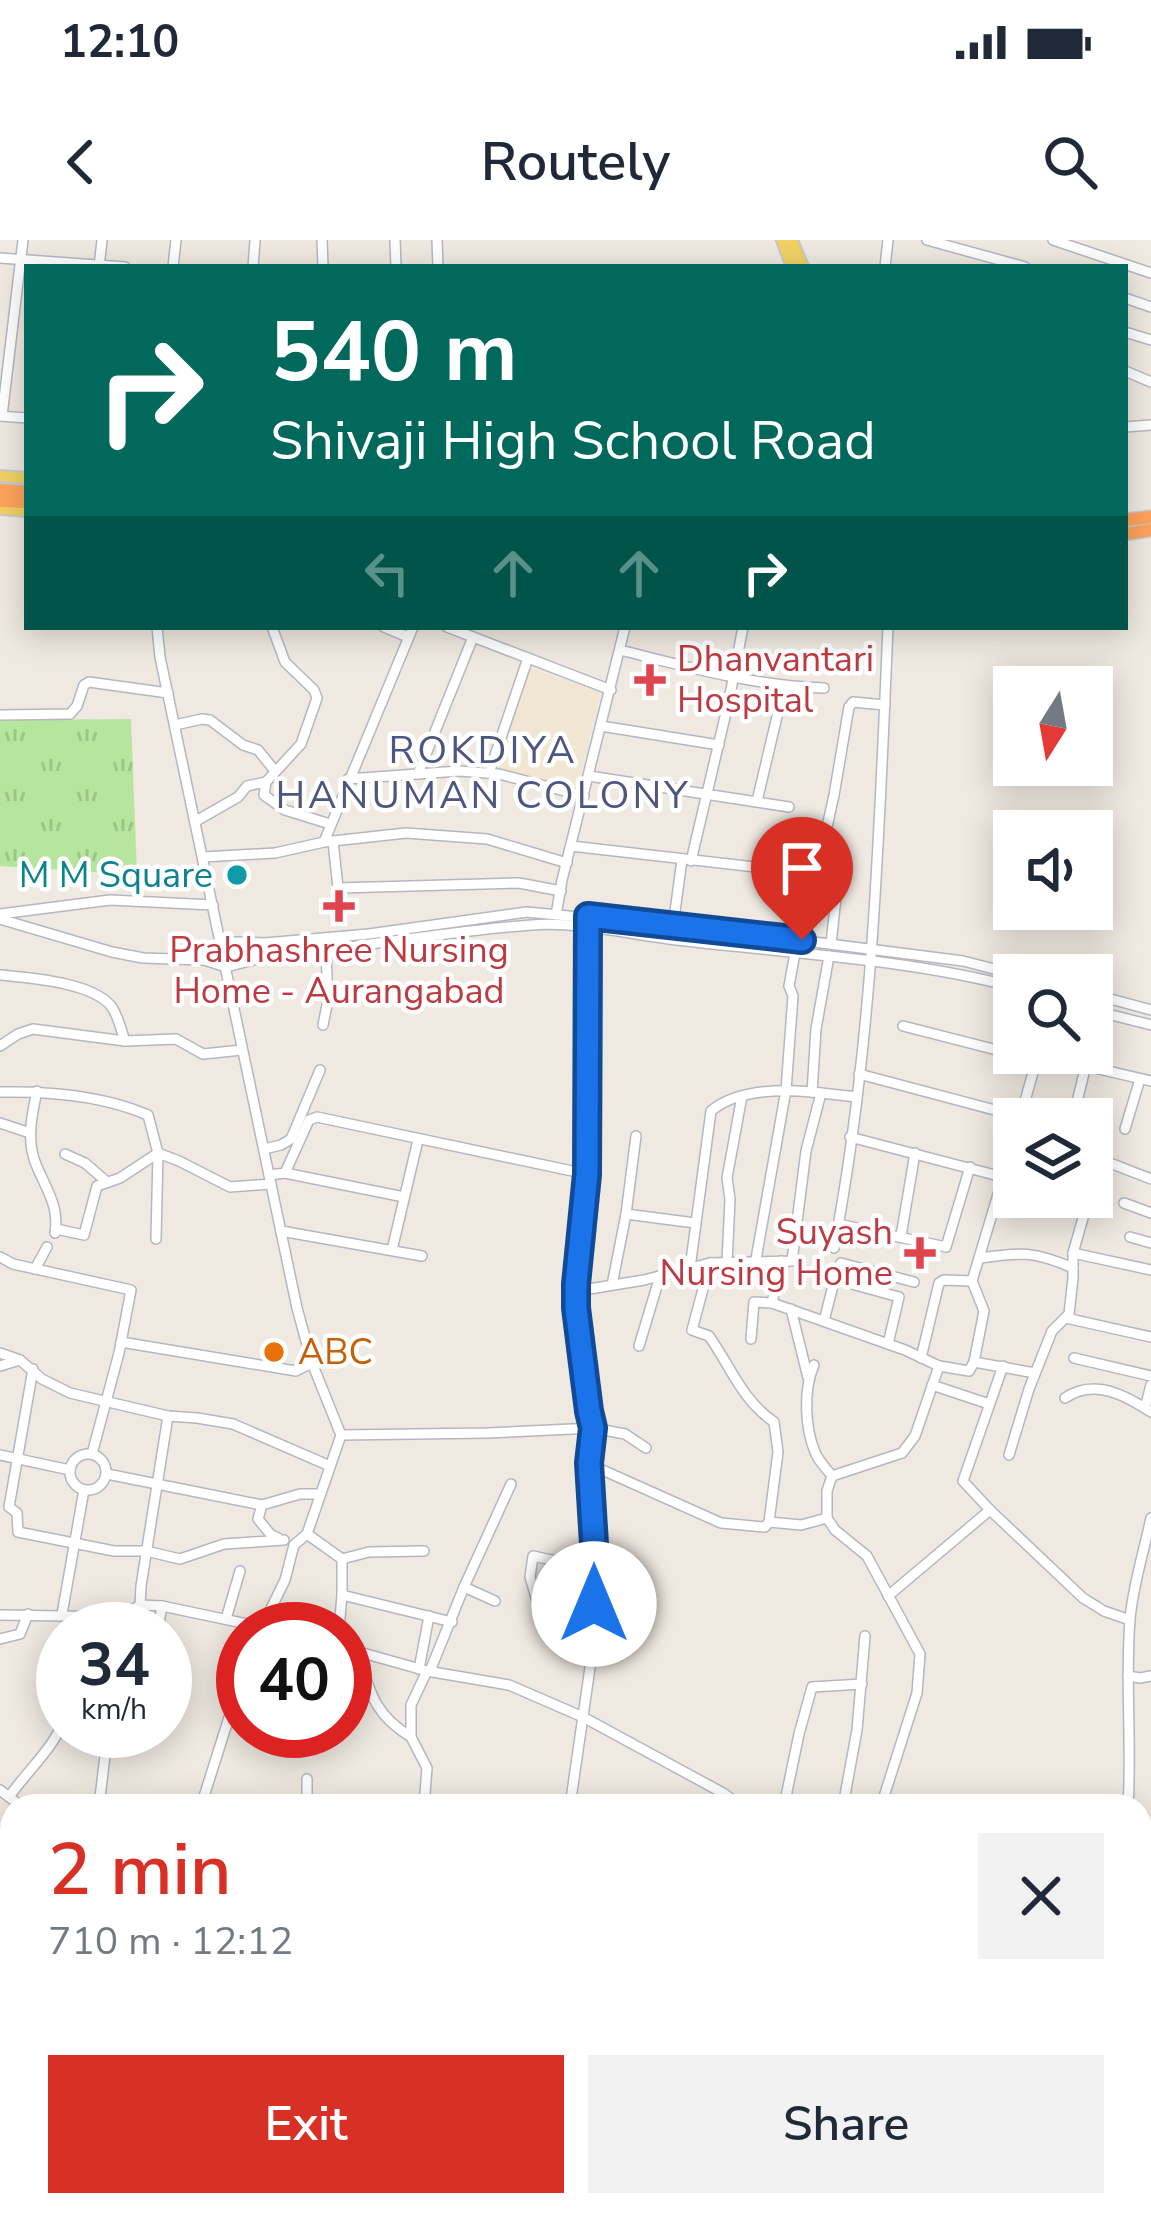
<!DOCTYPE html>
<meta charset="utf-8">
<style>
:root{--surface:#fff;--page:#f2f2f3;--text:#1f2937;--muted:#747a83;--accent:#d93025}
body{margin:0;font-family:"Nunito Sans",sans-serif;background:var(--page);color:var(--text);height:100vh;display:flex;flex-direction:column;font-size:45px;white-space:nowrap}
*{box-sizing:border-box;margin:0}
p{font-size:39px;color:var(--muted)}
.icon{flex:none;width:66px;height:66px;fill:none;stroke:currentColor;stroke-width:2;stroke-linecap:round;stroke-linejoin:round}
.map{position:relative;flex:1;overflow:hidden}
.panel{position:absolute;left:0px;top:1554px;width:1152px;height:423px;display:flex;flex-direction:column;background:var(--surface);border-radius:36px 36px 0 0;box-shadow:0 6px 30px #0003}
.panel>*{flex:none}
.hud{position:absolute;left:24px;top:24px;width:1104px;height:366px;border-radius:0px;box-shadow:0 6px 30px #0003;background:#00695c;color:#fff;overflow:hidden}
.needle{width:78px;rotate:191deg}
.buttons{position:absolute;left:993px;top:426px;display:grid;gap:24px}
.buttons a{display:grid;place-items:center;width:120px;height:120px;border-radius:0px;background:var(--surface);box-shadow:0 6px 30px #0003;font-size:60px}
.speed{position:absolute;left:36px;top:1362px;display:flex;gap:24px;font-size:60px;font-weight:700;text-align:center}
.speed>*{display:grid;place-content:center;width:156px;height:156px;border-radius:50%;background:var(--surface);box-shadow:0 6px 30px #0003;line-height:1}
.speed small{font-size:30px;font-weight:400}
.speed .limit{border:18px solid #d22;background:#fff;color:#111}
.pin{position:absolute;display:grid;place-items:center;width:102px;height:102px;color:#fff;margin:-123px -51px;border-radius:50% 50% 50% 0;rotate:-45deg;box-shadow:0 0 12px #0007}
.pin .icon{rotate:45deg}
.me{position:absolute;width:132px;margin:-66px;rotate:0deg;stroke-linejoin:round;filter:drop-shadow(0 0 9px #0008)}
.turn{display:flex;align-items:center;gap:42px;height:252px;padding:0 48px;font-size:54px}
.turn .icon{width:156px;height:156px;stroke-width:2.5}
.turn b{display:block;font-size:84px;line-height:102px}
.lanes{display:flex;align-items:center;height:114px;padding:0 48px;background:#0003;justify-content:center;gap:60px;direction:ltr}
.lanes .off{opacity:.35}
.round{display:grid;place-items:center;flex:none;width:126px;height:126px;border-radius:0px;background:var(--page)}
.summary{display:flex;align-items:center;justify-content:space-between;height:204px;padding:0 48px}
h1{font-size:72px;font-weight:600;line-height:90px;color:var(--accent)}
.cta{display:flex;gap:24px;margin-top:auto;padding:24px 48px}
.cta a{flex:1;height:138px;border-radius:0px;background:var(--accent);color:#fff;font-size:48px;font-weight:600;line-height:138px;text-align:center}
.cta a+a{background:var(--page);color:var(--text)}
.status{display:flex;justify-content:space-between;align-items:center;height:84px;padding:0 60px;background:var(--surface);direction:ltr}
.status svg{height:33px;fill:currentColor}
header{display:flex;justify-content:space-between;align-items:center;height:156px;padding:0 48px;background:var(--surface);font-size:54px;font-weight:600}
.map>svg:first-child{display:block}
</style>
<div class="status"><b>12:10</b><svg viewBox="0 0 49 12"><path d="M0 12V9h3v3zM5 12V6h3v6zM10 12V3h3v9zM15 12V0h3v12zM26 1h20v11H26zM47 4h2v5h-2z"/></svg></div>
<header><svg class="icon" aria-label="back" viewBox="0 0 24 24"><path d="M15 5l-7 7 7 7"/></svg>Routely<svg class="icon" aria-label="search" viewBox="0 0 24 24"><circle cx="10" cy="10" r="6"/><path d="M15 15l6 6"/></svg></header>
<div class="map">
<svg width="1151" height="1975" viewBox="0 0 1151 1975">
<defs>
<pattern id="grass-tufts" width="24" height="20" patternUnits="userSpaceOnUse" patternTransform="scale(3)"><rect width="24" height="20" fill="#b6e59e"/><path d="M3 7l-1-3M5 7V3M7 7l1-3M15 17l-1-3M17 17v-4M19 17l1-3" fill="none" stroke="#9dc588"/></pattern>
</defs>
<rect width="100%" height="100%" fill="#efe9e1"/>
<!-- education -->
<path fill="#f0e6d1" d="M528,428L600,452L577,548L498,528Z"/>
<!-- grass -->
<path fill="url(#grass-tufts)" d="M131,479L137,635L0,626V480Z"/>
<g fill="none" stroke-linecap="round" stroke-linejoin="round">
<!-- minor casing -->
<g stroke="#b4b7c1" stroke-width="12">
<g id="minor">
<path d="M322,0L323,27"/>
<path d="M395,0L396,27"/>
<path d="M437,0L438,27"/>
<path d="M927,0L1025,27"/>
<path d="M1053,0L1151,33"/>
<path d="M0,18L125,27"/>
<path d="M99,27L102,0"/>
<path d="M173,27L176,0"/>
<path d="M253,27L255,0"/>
<path d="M885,27L888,0"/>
<path d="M1125,58L1151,67"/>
<path d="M1125,92L1151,100"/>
<path d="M1125,131L1151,142"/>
<path d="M0,176L27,178"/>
<path d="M2,176L23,0"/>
<path d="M1125,187L1151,185"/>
<path d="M157,387L160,417L297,1068L312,1123L341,1195L307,1294L294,1305L285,1340L261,1389"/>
<path d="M272,387L285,422L314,450L317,458L301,504L266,542L264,555L285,570L330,584"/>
<path d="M384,387L408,397"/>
<path d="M447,387L611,450"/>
<path d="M620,410C688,427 754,446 824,448"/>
<path d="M0,475L70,474L77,466L84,445L89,442L168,453"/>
<path d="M175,485L202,479L210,480L243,505L258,510L275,531"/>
<path d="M601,486L719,505"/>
<path d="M489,533L528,418"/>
<path d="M418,534L473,397"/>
<path d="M589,536L789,567"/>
<path d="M348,539L459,531L499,534L584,556"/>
<path d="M757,561L784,447"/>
<path d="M196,581L238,557L247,546L266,542"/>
<path d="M333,601L338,648L519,643L561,651"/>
<path d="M324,602L413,387"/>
<path d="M571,606L791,631"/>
<path d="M203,617L275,613L324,602L406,593L487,599L567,623"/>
<path d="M691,621L729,460L743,387"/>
<path d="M0,674L110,660L213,665"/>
<path d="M556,675L562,640L625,387"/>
<path d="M0,679L112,712L143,718L204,720L226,727L257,719C348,709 440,692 531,685C583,681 635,696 686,701C796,714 907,719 1014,747"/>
<path d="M588,685V934L576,1044V1068L592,1183"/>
<path d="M673,686L682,620"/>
<path d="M802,701L834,555L849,467L853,462L885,465"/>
<path d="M831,704L839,629"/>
<path d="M204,720L221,705L236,702L265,703L369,694L527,672L743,693L963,721L1017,735"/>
<path d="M1,735C30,738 91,742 111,766C118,775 121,790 125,801"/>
<path d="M1092,754L1151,770"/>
<path d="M1092,770L1151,785"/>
<path d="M323,785L328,760L326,712"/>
<path d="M903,786L1036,820"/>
<path d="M1092,800L1099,772"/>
<path d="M0,806L18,794L33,789L125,801L176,799L203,814L242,810"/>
<path d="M1038,815L1151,841"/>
<path d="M859,834L1021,877"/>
<path d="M37,851C32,874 27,897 34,919C43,945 60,964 55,993"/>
<path d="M0,852C50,851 102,855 148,875L158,913L156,999"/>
<path d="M821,853L857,857"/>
<path d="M1073,878L1089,813"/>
<path d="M1020,879L1037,818"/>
<path d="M0,883L30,893"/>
<path d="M1125,889L1140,839"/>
<path d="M850,897L1014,940"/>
<path d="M264,909L281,905L291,899L320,830"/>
<path d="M65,914L85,923L107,942"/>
<path d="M1092,916L1151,939"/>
<path d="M285,933L404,957"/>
<path d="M269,935L285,933L309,880L317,877L591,935"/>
<path d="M1092,947L1100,919"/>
<path d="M1062,957L1086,966"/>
<path d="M1124,963L1151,973"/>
<path d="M626,974L695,983"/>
<path d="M838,984L946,1007L970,927"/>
<path d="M56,989L84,995L97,946L120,938L158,913L179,921L230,947L271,944"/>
<path d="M281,991L422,1016"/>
<path d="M901,996L915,913"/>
<path d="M1130,997L1151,1003"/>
<path d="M834,1008C873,804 879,594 888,387"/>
<path d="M392,1010L418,900"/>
<path d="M1073,1013L1151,1030"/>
<path d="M0,1017L13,1024L131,1050L119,1113L92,1214"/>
<path d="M980,1018C1021,1012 1034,1011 1073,1028"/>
<path d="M756,1019L786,850L793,756L789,746L795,713"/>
<path d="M781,1021L772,1063L905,1110L939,1126"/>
<path d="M727,1023L730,959L727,938L742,856"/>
<path d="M690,1028L711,871C737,849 779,849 812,852"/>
<path d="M35,1029L47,1007"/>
<path d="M852,1044L899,1057L888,1104"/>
<path d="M612,1045L626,974L636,896"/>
<path d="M583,1050L644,1040L710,1023L792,1021L806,911L821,853L812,852L816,789L829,716"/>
<path d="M791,1069L808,1138"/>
<path d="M1066,1078L1151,1097"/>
<path d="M824,1081L837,1030L841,1023L914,1042"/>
<path d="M751,1099L754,1062L772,1063"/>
<path d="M121,1102L296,1131L312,1123"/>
<path d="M639,1106L660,1036"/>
<path d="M0,1113L20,1120L42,1139L70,1153L168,1176L197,1178L233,1184L330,1226"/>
<path d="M921,1118L939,1043L944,1040L972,1041"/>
<path d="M1074,1118L1151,1136"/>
<path d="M974,1122L1035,1133"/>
<path d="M814,1125C803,1150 805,1188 815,1212C818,1221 827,1229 832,1236"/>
<path d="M0,1126L20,1120"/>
<path d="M1003,1126L963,1241L990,1270L1083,1358L1104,1371L1130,1380"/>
<path d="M33,1129L9,1267L17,1273L18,1292L114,1311H146L180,1319L224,1304L284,1300"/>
<path d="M932,1145L989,1164"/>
<path d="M1065,1158C1094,1138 1125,1155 1151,1172"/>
<path d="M1145,1168L1151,1145"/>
<path d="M341,1195L487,1193L593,1188L625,1194L646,1208"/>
<circle cx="88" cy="1232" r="18"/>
<path d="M0,1215L70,1230"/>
<path d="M1009,1215L1029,1149L1052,1091L1069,1074L1073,1038V1013L1089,957"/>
<path d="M589,1224L721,1283L765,1287L769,1282L778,1212L774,1182C741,1159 731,1127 709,1096L692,1090L710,1023"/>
<path d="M107,1234L262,1265"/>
<path d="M769,1282L801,1285L827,1278"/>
<path d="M307,1294L342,1319V1355L452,1382"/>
<path d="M278,1298L271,1295L258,1279L262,1265L300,1254H320"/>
<path d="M342,1319L369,1312L424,1311"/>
<path d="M464,1347L495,1361"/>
<path d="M888,1356L990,1270"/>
<path d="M140,1365L141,1346L168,1176"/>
<path d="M62,1374L84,1250"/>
<path d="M0,1375L122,1377L140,1365L162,1366L271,1389"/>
<path d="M226,1379L240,1331"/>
<path d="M543,1381L530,1337L533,1316L594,1329"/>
<path d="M158,1389L162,1366"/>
<path d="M339,1389L342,1355"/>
<path d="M0,1399L20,1394L28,1374"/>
<path d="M165,1403L175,1411L177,1436L170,1459"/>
<path d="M345,1408L427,1431L509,1445L583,1477L723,1553L741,1566"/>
<path d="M357,1411C370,1451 373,1474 411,1497"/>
<path d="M419,1429L429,1376"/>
<path d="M430,1431L464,1347L511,1244"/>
<path d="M1128,1436L1140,1438L1151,1436"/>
<path d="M307,1539V1566"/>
<path d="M0,1550L21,1566"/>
<path d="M9,1557C27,1531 50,1512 63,1483"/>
<path d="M99,1566L108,1491"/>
<path d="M201,1566L243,1433"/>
<path d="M424,1566L427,1528L411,1497V1465L427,1431"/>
<path d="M570,1566L594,1400V1304L589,1224L596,1170L582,1069L596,936L597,677"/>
<path d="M784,1566L799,1494L812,1447L862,1444"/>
<path d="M843,1566L857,1490L865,1396"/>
<path d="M881,1566L917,1453L920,1414L867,1316L835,1290L827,1278V1251L832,1236L902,1213L915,1196L939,1126L969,1131L974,1122L984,1071L972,1041L1014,901"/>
<path d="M1128,1566C1132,1504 1125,1441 1130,1379C1133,1345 1144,1311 1151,1278"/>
<path d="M0,1647L12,1652"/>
<path d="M0,1700L12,1702"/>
<path d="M1140,1749L1151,1718"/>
<path d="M0,1812L12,1816"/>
<path d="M0,1828L12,1832"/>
<path d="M1140,1873L1151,1875"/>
<path d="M0,1884L12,1834"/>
<path d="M1140,1915L1151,1918"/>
<path d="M591,1965L608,1975"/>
<path d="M757,1965L798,1975"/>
<path d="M1030,1965L1065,1975"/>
<path d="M188,1975L191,1965"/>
<path d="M286,1975L290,1965"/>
<path d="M444,1975L447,1965"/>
<path d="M555,1975L560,1965"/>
<path d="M735,1975L738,1965"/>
<path d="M915,1975L917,1965"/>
<path d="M1082,1975L1084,1965"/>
</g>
</g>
<!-- major casing -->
<g stroke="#c9c9c9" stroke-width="14">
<g id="major">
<path d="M782,0L792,27"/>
<path d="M792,0L803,27"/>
<path d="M0,236L27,238"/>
<path d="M0,269L27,271"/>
</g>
</g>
<!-- highway casing -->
<g stroke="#c9c9c9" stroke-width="15">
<g id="highway">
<path d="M0,250L27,252"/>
<path d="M0,261L27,262"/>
<path d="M1125,280L1151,277"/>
<path d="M1125,294L1151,290"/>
</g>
</g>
<!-- minor -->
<use href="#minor" stroke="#fff" stroke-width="9"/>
<!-- major -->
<use href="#major" stroke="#f2d163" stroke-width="10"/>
<!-- highway -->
<use href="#highway" stroke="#ffa35c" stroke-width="12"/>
</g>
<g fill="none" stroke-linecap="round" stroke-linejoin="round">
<!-- route casing -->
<g stroke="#114b97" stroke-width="30">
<path id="route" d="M594,1364V1304L589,1223L593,1188L589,1171L576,1068V1044L587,934L588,676L802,700"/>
</g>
<!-- route -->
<use href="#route" stroke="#1a73e8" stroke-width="21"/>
</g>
<!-- markers -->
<g fill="#e0444e" stroke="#fff" stroke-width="4.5">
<path d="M644 422h12v12h12v12h-12v12h-12v-12h-12v-12h12z"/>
<path d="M333 648h12v12h12v12h-12v12h-12v-12h-12v-12h12z"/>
<path d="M914 995h12v12h12v12h-12v12h-12v-12h-12v-12h12z"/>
</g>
<circle fill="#0f9aa8" stroke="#fff" stroke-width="4.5" cx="237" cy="635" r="12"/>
<circle fill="#e8710a" stroke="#fff" stroke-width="4.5" cx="274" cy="1112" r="12"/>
<g text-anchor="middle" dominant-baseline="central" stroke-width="9" stroke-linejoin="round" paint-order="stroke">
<!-- health labels -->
<g font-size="36" fill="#be3a42" stroke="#fff" text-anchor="start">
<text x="677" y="419">Dhanvantari<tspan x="677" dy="41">Hospital</tspan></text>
<text x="339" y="710" text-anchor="middle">Prabhashree Nursing<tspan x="339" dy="41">Home - Aurangabad</tspan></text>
<text x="893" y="992" text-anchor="end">Suyash<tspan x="893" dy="41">Nursing Home</tspan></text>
</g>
<!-- culture labels -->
<g font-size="36" fill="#0d838f" stroke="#fff" text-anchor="end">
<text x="213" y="635">M M Square</text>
</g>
<!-- food labels -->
<g font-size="36" fill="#c56008" stroke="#fff" text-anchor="start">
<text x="298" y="1112">ABC</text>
</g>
<!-- neighbourhood labels -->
<g font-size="39" letter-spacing="3" fill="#4d5680" stroke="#fff">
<text x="483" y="510">ROKDIYA<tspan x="483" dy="45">HANUMAN COLONY</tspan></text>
</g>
</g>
</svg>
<div class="buttons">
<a><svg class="needle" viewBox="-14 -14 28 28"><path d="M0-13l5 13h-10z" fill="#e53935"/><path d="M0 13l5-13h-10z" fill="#747a83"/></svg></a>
<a><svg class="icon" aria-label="sound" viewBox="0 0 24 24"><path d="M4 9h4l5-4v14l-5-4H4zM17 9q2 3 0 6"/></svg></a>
<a><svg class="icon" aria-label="search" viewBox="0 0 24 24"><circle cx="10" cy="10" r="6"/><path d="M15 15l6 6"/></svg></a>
<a><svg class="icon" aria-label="layers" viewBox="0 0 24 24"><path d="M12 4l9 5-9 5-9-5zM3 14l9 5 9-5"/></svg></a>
</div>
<div class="speed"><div>34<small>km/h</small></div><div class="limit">40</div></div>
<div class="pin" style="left:802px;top:700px;background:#d93025"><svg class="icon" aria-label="arrive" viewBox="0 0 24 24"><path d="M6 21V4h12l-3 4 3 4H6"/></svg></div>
<svg class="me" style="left:594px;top:1364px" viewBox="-20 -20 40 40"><circle r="19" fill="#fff"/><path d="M0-13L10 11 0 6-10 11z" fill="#1a73e8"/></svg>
<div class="hud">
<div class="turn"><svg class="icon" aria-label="right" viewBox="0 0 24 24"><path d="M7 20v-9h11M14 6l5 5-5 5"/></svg><div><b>540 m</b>Shivaji High School Road</div></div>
<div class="lanes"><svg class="icon off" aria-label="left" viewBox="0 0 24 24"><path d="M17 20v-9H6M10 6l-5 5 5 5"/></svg><svg class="icon off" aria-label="ahead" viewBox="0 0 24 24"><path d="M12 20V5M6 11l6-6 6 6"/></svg><svg class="icon off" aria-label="ahead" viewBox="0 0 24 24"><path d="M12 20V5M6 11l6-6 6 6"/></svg><svg class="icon" aria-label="right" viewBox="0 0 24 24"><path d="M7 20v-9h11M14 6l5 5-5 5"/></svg></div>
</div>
<section class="panel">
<div class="summary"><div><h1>2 min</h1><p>710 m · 12:12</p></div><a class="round"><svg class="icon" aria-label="close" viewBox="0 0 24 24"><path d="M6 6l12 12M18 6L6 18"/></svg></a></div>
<div class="cta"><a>Exit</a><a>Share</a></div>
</section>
</div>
